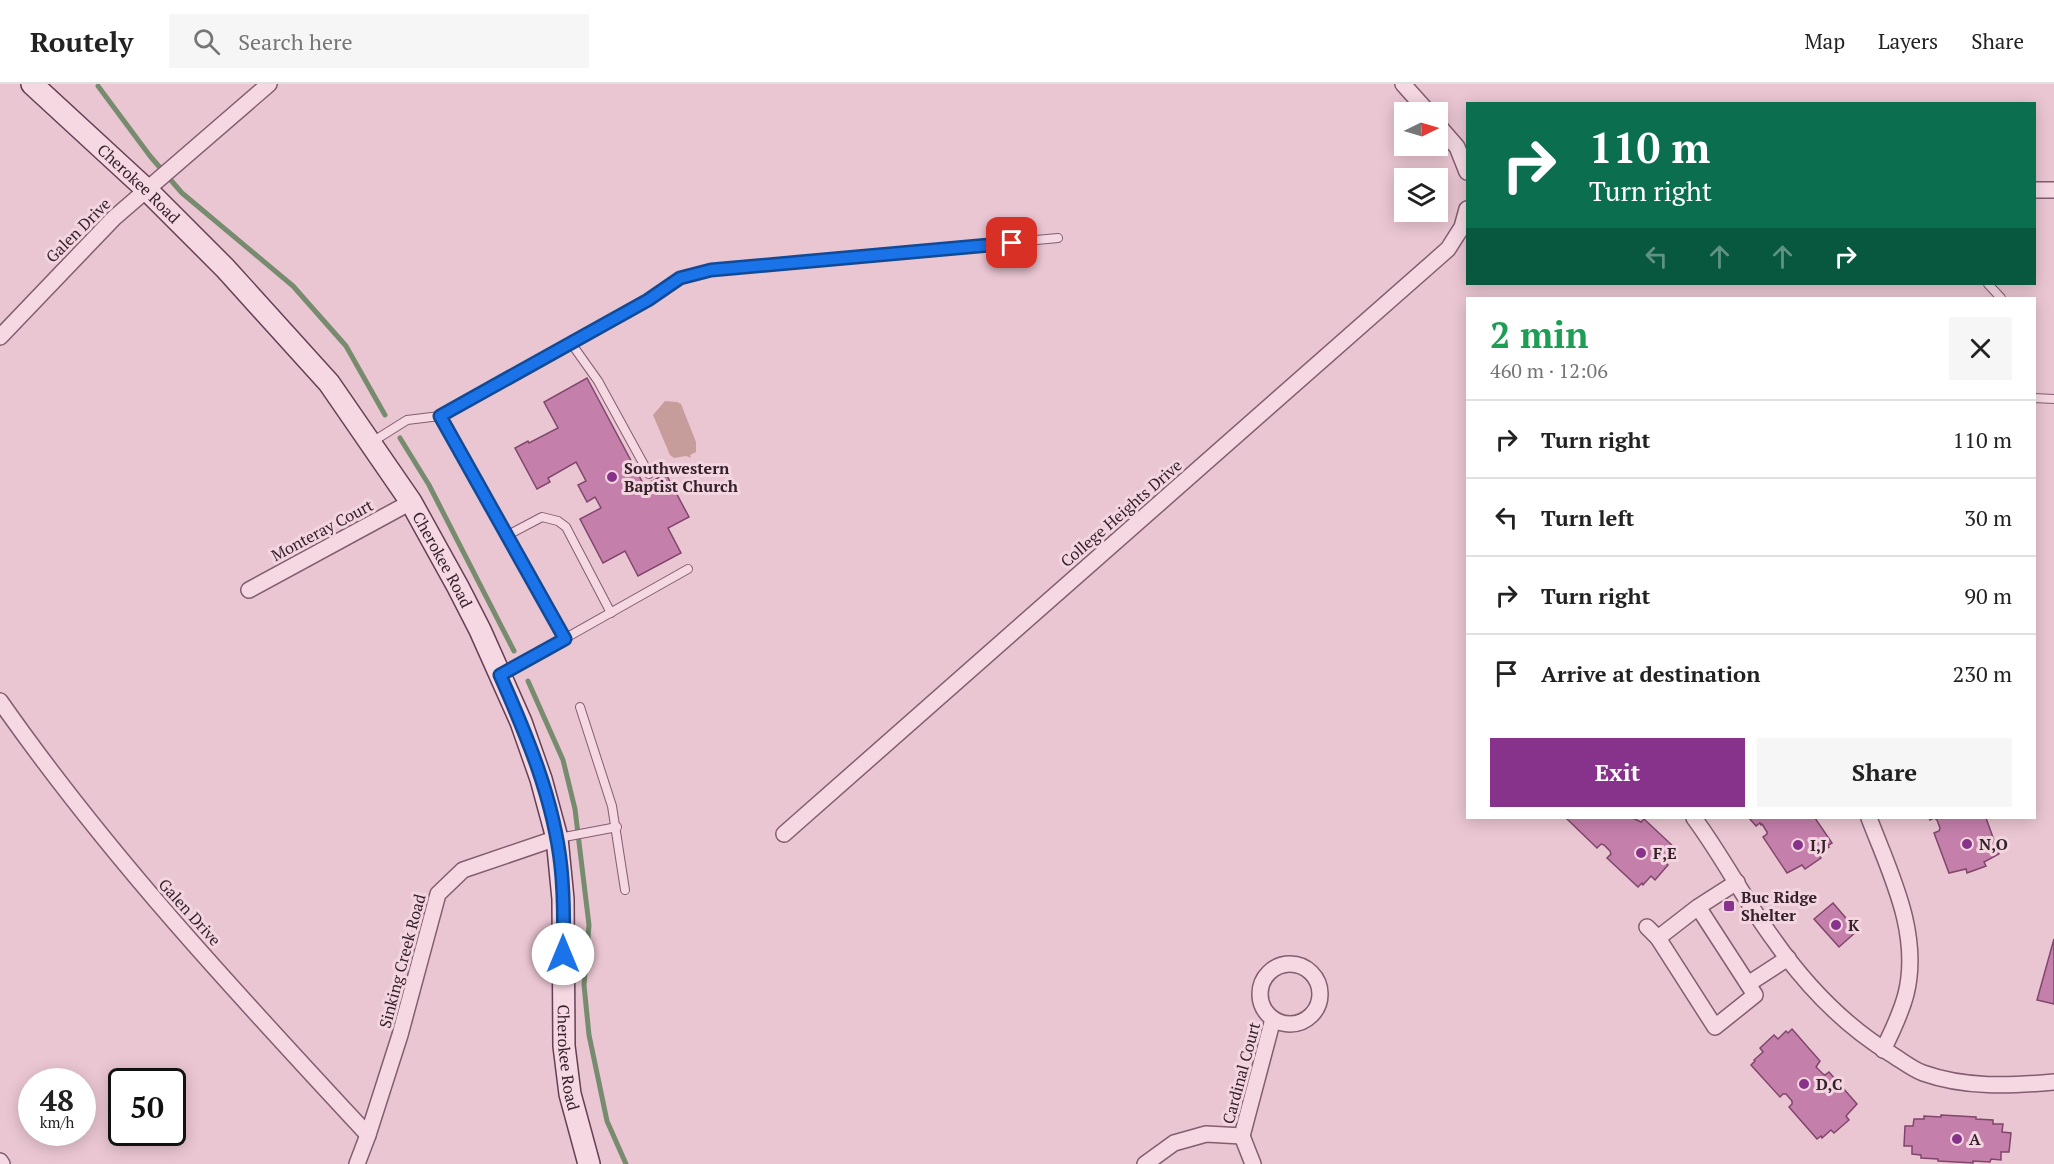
<!DOCTYPE html>
<meta charset="utf-8">
<style>
:root{--surface:#fff;--page:#f6f6f6;--text:#222;--muted:#767676;--line:#e0e0e0;--accent:#87338c}
body{margin:0;font-family:"PT Serif",serif;background:var(--page);color:var(--text);height:100vh;display:flex;flex-direction:column;font-size:22px;white-space:nowrap}
*{box-sizing:border-box;margin:0}
p{font-size:20px;color:var(--muted)}
.icon{flex:none;width:33px;height:33px;fill:none;stroke:currentColor;stroke-width:2;stroke-linecap:round;stroke-linejoin:round}
.map{position:relative;flex:1;overflow:hidden}
.side{position:absolute;left:1466px;top:213px;width:570px;height:522px;display:flex;flex-direction:column;background:var(--surface);border-radius:0px;box-shadow:0 3px 15px #0003}
.side>*{flex:none}
.banner{position:absolute;left:1466px;top:18px;width:570px;height:183px;border-radius:0px;box-shadow:0 3px 15px #0003;background:#0b6e4f;color:#fff;overflow:hidden}
.needle{width:39px;rotate:85deg}
.tools{position:absolute;left:1394px;top:18px;display:grid;gap:12px}
.tools a{display:grid;place-items:center;width:54px;height:54px;border-radius:0px;background:var(--surface);box-shadow:0 3px 15px #0003;font-size:30px}
.speed{position:absolute;left:18px;top:984px;display:flex;gap:12px;font-size:30px;font-weight:700;text-align:center}
.speed>*{display:grid;place-content:center;width:78px;height:78px;border-radius:50%;background:var(--surface);box-shadow:0 3px 15px #0003;line-height:1}
.speed small{font-size:15px;font-weight:400}
.speed .limit{border:3px solid #111;border-radius:9px;background:#fff;color:#111}
.pin{position:absolute;display:grid;place-items:center;width:51px;height:51px;color:#fff;margin:-26px;border-radius:12px;box-shadow:0 3px 9px #0006}
.me{position:absolute;width:66px;margin:-33px;rotate:0deg;stroke-linejoin:round;filter:drop-shadow(0 0 4px #0008)}
.turn{display:flex;align-items:center;gap:21px;height:126px;padding:0 24px;font-size:27px}
.turn .icon{width:78px;height:78px;stroke-width:2.5}
.turn b{display:block;font-size:42px;line-height:51px}
.lanes{display:flex;align-items:center;height:57px;padding:0 24px;background:#0003;justify-content:center;gap:30px;direction:ltr}
.lanes .off{opacity:.35}
.round{display:grid;place-items:center;flex:none;width:63px;height:63px;border-radius:0px;background:var(--page)}
.headline{display:flex;align-items:center;justify-content:space-between;height:102px;padding:0 24px}
h1{font-size:36px;font-weight:700;line-height:45px;color:#1e9e55}
.primary-button{display:flex;gap:12px;margin-top:auto;padding:12px 24px}
.primary-button a{flex:1;height:69px;border-radius:0px;background:var(--accent);color:#fff;font-size:24px;font-weight:700;line-height:69px;text-align:center}
.primary-button a+a{background:var(--page);color:var(--text)}
ul{padding:0;list-style:none}
li{display:flex;align-items:center;gap:18px;height:78px;padding:0 24px;border-top:2px solid var(--line)}
li div{flex:1}
li b{display:block;font-size:22px}
li em{font-style:normal}
header{display:flex;align-items:center;gap:36px;box-sizing:border-box;height:84px;padding:0 30px;background:var(--surface);border-bottom:2px solid var(--line)}
header strong{font-size:28px}
nav{display:flex;gap:33px;margin-inline-start:auto;font-size:21px}
.search{width:420px;height:54px;background:var(--page);display:flex;align-items:center;gap:15px;box-sizing:border-box;padding:0 21px;border-radius:0px;color:var(--muted);font-size:22px}
.map>svg:first-child{display:block}
</style>
<header>
<strong>Routely</strong>
<div class="search"><svg class="icon" aria-label="search" viewBox="0 0 24 24"><circle cx="10" cy="10" r="6"/><path d="M15 15l6 6"/></svg>Search here</div>
<nav><a>Map</a><a>Layers</a><a>Share</a></nav>
</header>
<div class="map">
<svg width="2054" height="1080" viewBox="0 0 2054 1080">
<rect width="100%" height="100%" fill="#eac6d2"/>
<!-- green -->
<path fill="#c79d9b" d="M665,317L677,318L681,320L696,358V368L690,371L691,374L686,372L674,374L670,371L653,331Z"/>
<g fill="none" stroke-linecap="round" stroke-linejoin="round">
<!-- stream -->
<g stroke="#778b6e" stroke-width="5">
<path d="M98,2L150,72L182,109L293,202L346,262L385,331"/>
<path d="M400,354L429,401L514,567"/>
<path d="M528,597L563,676L575,725L589,841L584,901L589,951L607,1037L626,1080"/>
</g>
</g>
<!-- building -->
<g fill="#c47fab" stroke="#80466c" stroke-width="1.5">
<path d="M587,294L644,401L666,390L689,433L668,444L681,469L638,492L625,467L603,479L580,435L601,424L595,413L587,418L578,401L586,397L576,378L548,394L550,398L537,405L515,364L528,357L529,359L558,344L544,318Z"/>
<path d="M1566,734H1633L1641,738L1644,735L1675,764L1665,778L1668,781L1655,796L1651,792L1643,801L1642,799L1638,803L1607,774L1611,770L1610,767L1604,761L1601,760L1597,764Z"/>
<path d="M1749,734H1815L1832,759L1827,762L1829,763L1819,770L1821,774L1805,785L1802,781L1787,789L1763,753L1767,750V748L1762,740L1761,741L1760,739L1756,742Z"/>
<path d="M1929,734H1986L1999,770L1984,778L1986,782L1967,789L1966,785L1949,789L1934,749L1939,747L1940,744L1937,736L1934,734L1930,736Z"/>
<path d="M1833,819L1857,847L1839,863L1814,835Z"/>
<path d="M2054,855V920L2037,916Z"/>
<path d="M1792,945L1820,977L1816,983L1823,990L1825,991L1829,988L1857,1020L1846,1032L1849,1036L1834,1049L1831,1046L1822,1054L1821,1052L1817,1055L1789,1023L1792,1020V1017L1786,1010H1783L1780,1013L1751,981L1755,977L1754,976L1763,968L1760,964L1774,951L1778,955L1786,947L1788,949Z"/>
<path d="M1941,1031L1976,1033V1035L1993,1036V1040H2003L2002,1048L2011,1049L2009,1068H2001V1076L1991,1075L1990,1078L1973,1077V1079L1938,1077V1075L1921,1074V1071L1912,1070V1062H1904L1905,1042H1913L1914,1035H1924V1032L1941,1033Z"/>
</g>
<g fill="none" stroke-linecap="round" stroke-linejoin="round">
<!-- service casing -->
<g stroke="#835d71" stroke-width="10">
<g id="service">
<path d="M1988,200L2001,214"/>
<path d="M571,259L598,297L649,390"/>
<path d="M2034,314L2054,315"/>
<path d="M440,332L565,555"/>
<path d="M372,358L407,336L440,332L648,216L680,194L711,186L1058,154"/>
<path d="M506,452L542,433L558,437L566,443L611,529"/>
<path d="M502,590L688,485"/>
<path d="M580,623L612,722L625,806"/>
<path d="M559,754L617,743"/>
</g>
</g>
<!-- minor casing -->
<g stroke="#835d71" stroke-width="18">
<g id="minor">
<path d="M1403,0L1428,28"/>
<path d="M1437,40L1457,63L1467,88"/>
<path d="M2034,106H2054"/>
<path d="M0,253L114,134L269,0"/>
<path d="M249,506L411,418"/>
<path d="M0,617C109,773 239,912 368,1051"/>
<path d="M1694,734C1723,773 1745,817 1774,856C1805,900 1845,942 1891,970C1901,976 1912,985 1923,989C1965,1004 2010,1002 2054,998"/>
<path d="M1869,734C1890,789 1921,849 1906,910C1901,929 1892,948 1883,966"/>
<path d="M784,750L1448,165L1462,143L1467,125"/>
<path d="M1698,823L1755,911L1715,943L1658,854L1698,823L1737,798"/>
<path d="M1647,843L1658,854"/>
<circle cx="1290" cy="910" r="30"/>
<path d="M1748,900L1788,874"/>
<path d="M1242,1052L1273,935"/>
<path d="M1242,1052L1253,1080"/>
<path d="M0,1077L2,1080"/>
<path d="M357,1080L368,1051L400,951L438,810L463,786L557,754"/>
<path d="M1145,1080L1174,1059L1206,1050L1242,1052"/>
</g>
</g>
<!-- secondary casing -->
<g stroke="#654055" stroke-width="24">
<g id="secondary">
<path id="s1" d="M32,0L146,105L225,184L329,299L411,418L458,503L480,546L521,638L541,695L557,754L563,815L564,962L570,1010L589,1080"/>
</g>
</g>
<!-- service -->
<use href="#service" stroke="#f5d8e2" stroke-width="8"/>
<!-- minor -->
<use href="#minor" stroke="#f5d8e2" stroke-width="15"/>
<!-- secondary -->
<use href="#secondary" stroke="#f5d8e2" stroke-width="21"/>
</g>
<g fill="none" stroke-linecap="round" stroke-linejoin="round">
<!-- route casing -->
<g stroke="#114b97" stroke-width="15">
<path id="route" d="M563,870C564,841 564,812 561,783C554,716 527,652 500,591L565,555L440,332L648,216L680,194L711,186L1012,159"/>
</g>
<!-- route -->
<use href="#route" stroke="#1a73e8" stroke-width="10"/>
</g>
<!-- markers -->
<g fill="#87338c" stroke="#f2d5df" stroke-width="2">
<circle cx="612" cy="393" r="6"/>
<circle cx="1967" cy="760" r="6"/>
<circle cx="1798" cy="761" r="6"/>
<circle cx="1641" cy="769" r="6"/>
<rect x="1723" y="816" width="12" height="12" rx="3"/>
<circle cx="1836" cy="841" r="6"/>
<circle cx="1804" cy="1000" r="6"/>
<circle cx="1957" cy="1055" r="6"/>
</g>
<g text-anchor="middle" dominant-baseline="central" stroke-width="6" stroke-linejoin="round" paint-order="stroke">
<!-- street labels -->
<g font-size="16" fill="#35202c" stroke="#f2d5df">
<text stroke="none"><textPath href="#s1" startOffset="146">Cherokee Road</textPath></text>
<text transform="translate(78 146) rotate(-45)">Galen Drive</text>
<text transform="translate(1121 429) rotate(-41)">College Heights Drive</text>
<text transform="translate(322 446) rotate(-28)">Monteray Court</text>
<text stroke="none"><textPath href="#s1" startOffset="632">Cherokee Road</textPath></text>
<text transform="translate(190 828) rotate(48)">Galen Drive</text>
<text transform="translate(402 877) rotate(-75)">Sinking Creek Road</text>
<text stroke="none"><textPath href="#s1" startOffset="1154">Cherokee Road</textPath></text>
<text transform="translate(1241 989) rotate(-75)">Cardinal Court</text>
</g>
<!-- poi labels -->
<g font-size="16" font-weight="bold" fill="#35202c" stroke="#f2d5df" text-anchor="start">
<text x="624" y="384">Southwestern<tspan x="624" dy="18">Baptist Church</tspan></text>
<text x="1979" y="760">N,O</text>
<text x="1810" y="761">I,J</text>
<text x="1653" y="769">F,E</text>
<text x="1741" y="813">Buc Ridge<tspan x="1741" dy="18">Shelter</tspan></text>
<text x="1848" y="841">K</text>
<text x="1816" y="1000">D,C</text>
<text x="1969" y="1055">A</text>
</g>
</g>
</svg>
<div class="tools">
<a><svg class="needle" viewBox="-14 -14 28 28"><path d="M0-13l5 13h-10z" fill="#e53935"/><path d="M0 13l5-13h-10z" fill="#767676"/></svg></a>
<a><svg class="icon" aria-label="layers" viewBox="0 0 24 24"><path d="M12 4l9 5-9 5-9-5zM3 14l9 5 9-5"/></svg></a>
</div>
<div class="speed"><div>48<small>km/h</small></div><div class="limit">50</div></div>
<div class="pin" style="left:1012px;top:159px;background:#d93025"><svg class="icon" aria-label="arrive" viewBox="0 0 24 24"><path d="M6 21V4h12l-3 4 3 4H6"/></svg></div>
<svg class="me" style="left:563px;top:870px" viewBox="-20 -20 40 40"><circle r="19" fill="#fff"/><path d="M0-13L10 11 0 6-10 11z" fill="#1a73e8"/></svg>
<div class="banner">
<div class="turn"><svg class="icon" aria-label="right" viewBox="0 0 24 24"><path d="M7 20v-9h11M14 6l5 5-5 5"/></svg><div><b>110 m</b>Turn right</div></div>
<div class="lanes"><svg class="icon off" aria-label="left" viewBox="0 0 24 24"><path d="M17 20v-9H6M10 6l-5 5 5 5"/></svg><svg class="icon off" aria-label="ahead" viewBox="0 0 24 24"><path d="M12 20V5M6 11l6-6 6 6"/></svg><svg class="icon off" aria-label="ahead" viewBox="0 0 24 24"><path d="M12 20V5M6 11l6-6 6 6"/></svg><svg class="icon" aria-label="right" viewBox="0 0 24 24"><path d="M7 20v-9h11M14 6l5 5-5 5"/></svg></div>
</div>
<section class="side">
<div class="headline"><div><h1>2 min</h1><p>460 m · 12:06</p></div><a class="round"><svg class="icon" aria-label="close" viewBox="0 0 24 24"><path d="M6 6l12 12M18 6L6 18"/></svg></a></div>
<ul>
<li><svg class="icon" aria-label="right" viewBox="0 0 24 24"><path d="M7 20v-9h11M14 6l5 5-5 5"/></svg><div><b>Turn right</b></div><em>110 m</em></li>
<li><svg class="icon" aria-label="left" viewBox="0 0 24 24"><path d="M17 20v-9H6M10 6l-5 5 5 5"/></svg><div><b>Turn left</b></div><em>30 m</em></li>
<li><svg class="icon" aria-label="right" viewBox="0 0 24 24"><path d="M7 20v-9h11M14 6l5 5-5 5"/></svg><div><b>Turn right</b></div><em>90 m</em></li>
<li><svg class="icon" aria-label="arrive" viewBox="0 0 24 24"><path d="M6 21V4h12l-3 4 3 4H6"/></svg><div><b>Arrive at destination</b></div><em>230 m</em></li>
</ul>
<div class="primary-button"><a>Exit</a><a>Share</a></div>
</section>
</div>
